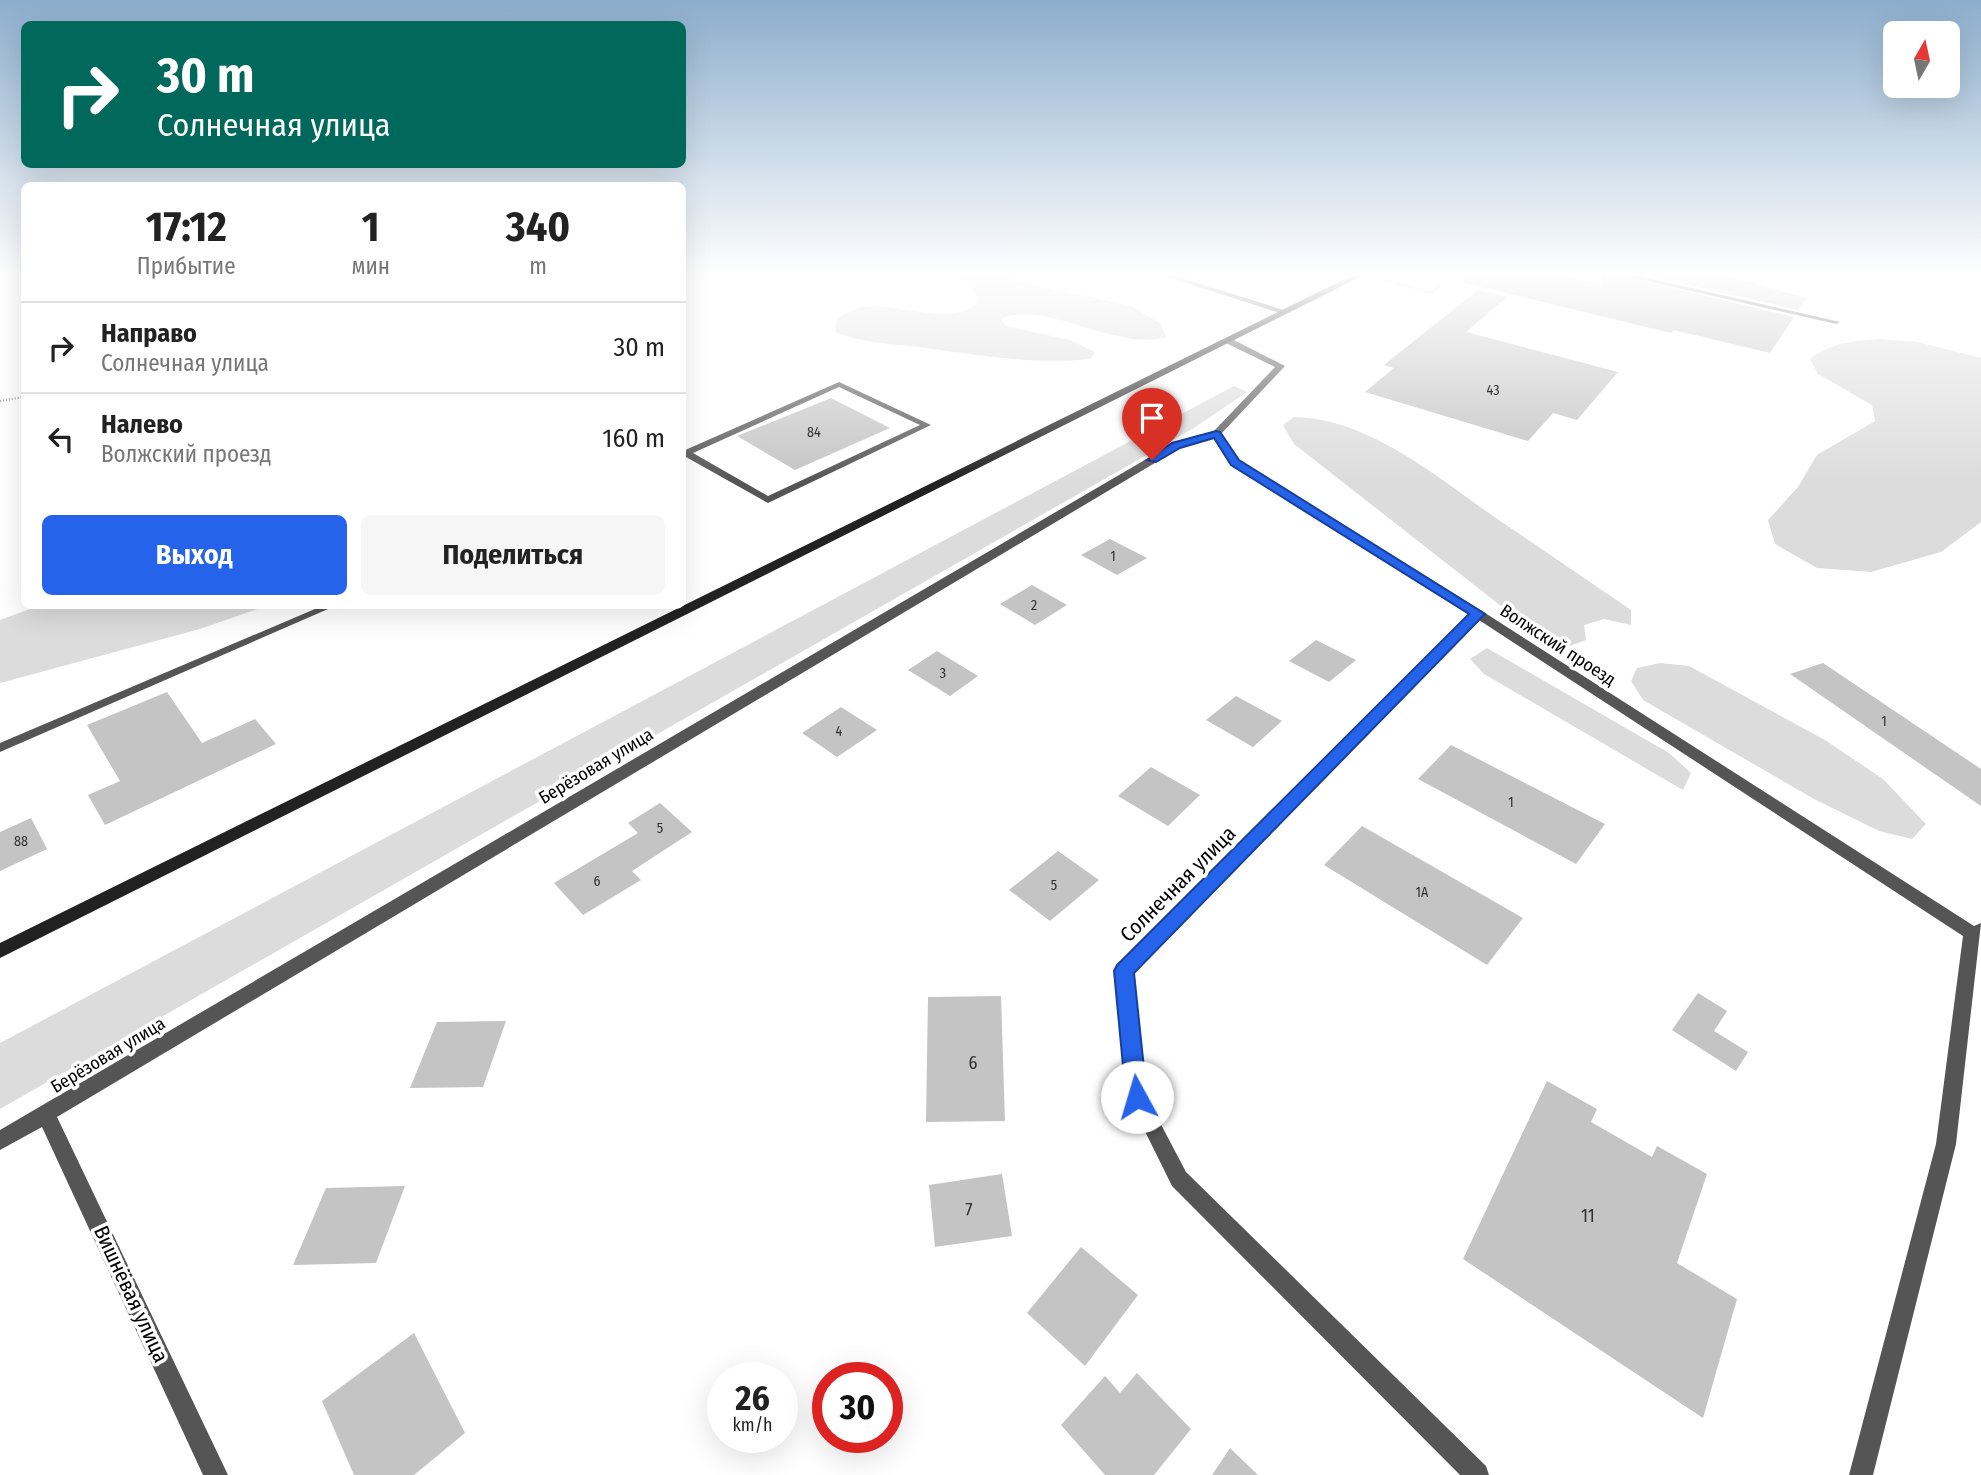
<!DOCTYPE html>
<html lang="ru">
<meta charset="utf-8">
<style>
:root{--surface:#fff;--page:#f6f6f6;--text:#222;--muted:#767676;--line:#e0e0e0;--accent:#2563eb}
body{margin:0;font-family:"Fira Sans Condensed",sans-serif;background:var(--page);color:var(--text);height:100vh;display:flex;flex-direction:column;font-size:26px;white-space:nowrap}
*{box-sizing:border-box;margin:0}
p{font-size:23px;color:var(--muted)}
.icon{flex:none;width:38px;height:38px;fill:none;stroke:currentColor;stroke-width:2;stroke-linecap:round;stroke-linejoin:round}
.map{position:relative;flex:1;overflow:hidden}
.drawer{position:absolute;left:21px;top:182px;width:665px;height:427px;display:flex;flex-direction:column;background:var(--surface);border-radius:10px;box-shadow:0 7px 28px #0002}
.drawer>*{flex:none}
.banner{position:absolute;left:21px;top:21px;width:665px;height:147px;border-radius:10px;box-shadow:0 7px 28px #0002;background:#00695c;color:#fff;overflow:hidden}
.needle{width:46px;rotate:9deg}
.fabs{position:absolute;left:1883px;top:21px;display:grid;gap:14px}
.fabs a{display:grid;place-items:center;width:77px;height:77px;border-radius:10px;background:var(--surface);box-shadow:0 7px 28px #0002;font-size:35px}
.speed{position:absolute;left:707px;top:1362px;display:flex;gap:14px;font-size:35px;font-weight:700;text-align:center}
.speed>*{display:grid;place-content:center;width:91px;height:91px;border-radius:50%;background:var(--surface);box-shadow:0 7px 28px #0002;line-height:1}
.speed small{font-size:18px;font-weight:400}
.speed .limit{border:10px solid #d22;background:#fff;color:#111}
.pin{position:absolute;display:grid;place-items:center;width:60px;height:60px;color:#fff;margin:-72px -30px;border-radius:50% 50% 50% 0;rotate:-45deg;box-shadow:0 0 7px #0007}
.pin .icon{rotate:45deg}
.me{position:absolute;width:77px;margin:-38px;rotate:354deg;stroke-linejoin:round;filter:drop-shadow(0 0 5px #0008)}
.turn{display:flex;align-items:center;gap:24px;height:147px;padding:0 21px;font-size:32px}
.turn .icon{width:91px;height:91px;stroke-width:2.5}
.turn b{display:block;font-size:49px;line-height:60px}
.eta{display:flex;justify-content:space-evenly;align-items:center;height:119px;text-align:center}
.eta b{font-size:42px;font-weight:700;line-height:49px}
.primary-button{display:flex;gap:14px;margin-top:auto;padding:14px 21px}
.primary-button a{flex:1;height:80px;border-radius:10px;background:var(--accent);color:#fff;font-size:28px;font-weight:700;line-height:80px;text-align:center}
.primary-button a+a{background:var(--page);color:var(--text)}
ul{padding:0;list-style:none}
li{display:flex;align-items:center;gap:21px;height:91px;padding:0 21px;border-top:2px solid var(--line)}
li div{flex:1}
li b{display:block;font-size:26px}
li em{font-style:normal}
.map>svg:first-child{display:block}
</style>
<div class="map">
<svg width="1981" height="1475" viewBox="0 0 1981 1475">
<rect width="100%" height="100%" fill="#fff"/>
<!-- green -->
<g fill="#dcdcdc">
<path d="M955,274H1006L1021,282L1131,306L1161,324L1166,337C1117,352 1044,299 1001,319L1006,326L1070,340L1095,352L1090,359C1032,365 976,355 919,347C892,344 861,343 835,332L837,318C845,314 853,309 862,307C894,301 955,329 977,302L975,291Z"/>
<path d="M1878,339L1917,342L1981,358V522L1941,552L1871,572L1817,568L1775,544L1768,520L1798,487L1817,455L1875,421L1872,405L1818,374L1810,359C1831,343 1851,341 1878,339Z"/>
<path d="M1234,386L1247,392L1194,428L0,1109V1043Z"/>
<path d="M1294,417C1367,418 1436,476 1493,516C1539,547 1585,579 1631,610V625L1604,619L1584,625L1586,640L1567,647L1542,638L1294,444L1283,425Z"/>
<path d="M38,606H266L200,629L0,683V620Z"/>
<path d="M1487,648L1669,753L1691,773L1683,790L1484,674L1470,659Z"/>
<path d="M1660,663L1689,666L1825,740L1883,779L1926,824L1912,839L1879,831L1814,799L1643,700L1631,681L1637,668Z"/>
</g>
<!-- building -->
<g fill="#c4c4c4">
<path d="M1465,274H1559L1601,284L1603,274H1614L1794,317L1770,353L1674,330L1671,333L1464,283Z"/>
<path d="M1643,274H1724L1806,298L1798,310Z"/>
<path d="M1478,290L1507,297L1466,332L1618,372L1577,420L1553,413L1528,441L1365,392L1394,368L1384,365Z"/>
<path d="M831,398L890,428L795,470L737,436Z"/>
<path d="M1110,539L1147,558L1117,575L1081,555Z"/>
<path d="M1032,585L1067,605L1035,625L1000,604Z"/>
<path d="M1316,640L1356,660L1329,682L1289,661Z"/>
<path d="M937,651L978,676L950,696L908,670Z"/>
<path d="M1823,663L1981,769V806L1790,674Z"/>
<path d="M167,692L202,743L255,719L276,744L105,825L88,795L120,781L87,725Z"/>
<path d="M1236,696L1282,721L1253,747L1206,720Z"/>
<path d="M841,707L877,730L837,757L802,733Z"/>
<path d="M1451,745L1605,824L1576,864L1418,779Z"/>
<path d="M1151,767L1200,795L1168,826L1118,796Z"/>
<path d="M660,803L692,832L632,871L641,880L583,915L554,883L638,833L628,823Z"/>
<path d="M31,818L47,849L0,871V832Z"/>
<path d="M1362,826L1523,918L1487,965L1324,865Z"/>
<path d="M1058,851L1099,880L1050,921L1009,890Z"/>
<path d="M1698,993L1727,1011L1714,1031L1748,1052L1736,1071L1672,1030Z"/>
<path d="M1001,996L1005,1121L926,1122L928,997Z"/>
<path d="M506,1021L483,1087L410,1088L437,1022Z"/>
<path d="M1547,1081L1597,1109L1591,1122L1652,1157L1657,1146L1707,1174L1677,1263L1737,1299L1703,1418L1463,1259Z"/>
<path d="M1002,1174L1012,1236L935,1247L929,1185Z"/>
<path d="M405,1186L376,1263L293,1265L326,1188Z"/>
<path d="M1081,1247L1138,1295L1085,1366L1027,1313Z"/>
<path d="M414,1333L465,1433L414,1475H354L322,1401Z"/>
<path d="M1137,1373L1191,1429L1154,1475H1105L1061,1425L1105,1376L1120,1393Z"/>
<path d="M1230,1448L1258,1475H1212Z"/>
</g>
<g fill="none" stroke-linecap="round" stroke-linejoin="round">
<!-- path -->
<g stroke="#777" stroke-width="2.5" stroke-dasharray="1 2" stroke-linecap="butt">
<path d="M1376,278L1432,293L1449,274"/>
<path d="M0,401L24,397"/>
</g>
<!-- lane -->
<g fill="#555" fill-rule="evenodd">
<path d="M1158,274H1169L1290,312L1283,314Z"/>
<path d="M1616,274H1630L1840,322L1836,324Z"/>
<path d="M839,382L931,425L768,503L686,457L682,458L683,451ZM839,387L920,425L768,496L693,453Z"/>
<path d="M322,606H335L0,752V743Z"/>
</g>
<!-- street -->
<path fill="#555" fill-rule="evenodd" d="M1226,339H1232L1285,366L1221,434L1239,461L1482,611L1974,926L1981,923L1956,1144L1873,1475H1849L1936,1144L1963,936L1479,620L1133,973L1146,1096L1186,1172L1486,1466L1489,1475H1460L1172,1186L1128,1097L1115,971L1118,966L1470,615L1231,465L1214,438L1180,448L57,1117L228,1475H203L42,1127L0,1150V1130L1172,444L1213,432L1275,367L1226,343Z"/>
<!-- secondary -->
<path fill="#222" fill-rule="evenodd" d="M1355,274H1366L0,958V943Z"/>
</g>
<!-- sky -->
<linearGradient id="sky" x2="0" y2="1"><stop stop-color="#8cadcc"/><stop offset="0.57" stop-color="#fff"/><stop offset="1" stop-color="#fff" stop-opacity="0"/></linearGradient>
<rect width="1981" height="481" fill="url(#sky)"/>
<!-- route -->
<path fill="#2563eb" stroke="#184099" stroke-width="2" d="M1216,431L1220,432L1239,460L1485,614L1134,973L1147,1097L1144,1104L1137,1107L1129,1104L1126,1097L1114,971L1117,965L1469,614L1231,465L1214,438L1180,448L1156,462L1147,460L1172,443Z"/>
<g text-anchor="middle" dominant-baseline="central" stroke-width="7" stroke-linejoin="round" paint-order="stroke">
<!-- number labels -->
<g font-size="14" fill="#313131">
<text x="1493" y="390">43</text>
<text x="814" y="432">84</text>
<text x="1113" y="556">1</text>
<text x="1034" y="605">2</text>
<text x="943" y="673">3</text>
<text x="1884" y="721">1</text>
<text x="839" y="731">4</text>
<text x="1511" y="802">1</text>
<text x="660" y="828">5</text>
<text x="21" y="841">88</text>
<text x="597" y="881">6</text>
<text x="1054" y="885">5</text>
<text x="1422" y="892">1А</text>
</g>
<!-- street labels -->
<g font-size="18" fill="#000" stroke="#fff">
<text transform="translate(1558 645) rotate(33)">Волжский проезд</text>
<text transform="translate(596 766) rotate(-31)">Берёзовая улица</text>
<text transform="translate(108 1055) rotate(-31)">Берёзовая улица</text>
</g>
<!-- near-number labels -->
<g font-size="18" fill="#313131">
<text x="973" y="1063">6</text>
<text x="969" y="1210">7</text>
<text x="1588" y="1216">11</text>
</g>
<!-- near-street labels -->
<g font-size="21" fill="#000" stroke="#fff">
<text transform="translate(1178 884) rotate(-45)">Солнечная улица</text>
<text transform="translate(131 1294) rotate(65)">Вишнёвая улица</text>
</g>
</g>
</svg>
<div class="fabs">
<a><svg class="needle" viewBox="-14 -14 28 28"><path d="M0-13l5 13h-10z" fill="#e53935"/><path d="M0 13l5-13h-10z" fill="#767676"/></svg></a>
</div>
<div class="speed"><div>26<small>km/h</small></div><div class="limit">30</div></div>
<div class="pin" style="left:1152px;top:460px;background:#d93025"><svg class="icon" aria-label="arrive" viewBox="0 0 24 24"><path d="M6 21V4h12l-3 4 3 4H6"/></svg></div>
<svg class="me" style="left:1137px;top:1097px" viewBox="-20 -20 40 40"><circle r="19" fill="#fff"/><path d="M0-13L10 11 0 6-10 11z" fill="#2563eb"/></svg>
<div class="banner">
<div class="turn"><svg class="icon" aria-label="right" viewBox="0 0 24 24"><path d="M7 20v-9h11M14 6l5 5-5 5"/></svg><div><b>30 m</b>Солнечная улица</div></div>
</div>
<section class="drawer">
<div class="eta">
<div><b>17:12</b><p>Прибытие</p></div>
<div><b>1</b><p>мин</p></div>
<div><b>340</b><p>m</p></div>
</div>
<ul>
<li><svg class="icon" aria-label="right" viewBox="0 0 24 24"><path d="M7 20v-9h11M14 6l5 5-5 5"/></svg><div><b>Направо</b><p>Солнечная улица</p></div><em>30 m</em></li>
<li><svg class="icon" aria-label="left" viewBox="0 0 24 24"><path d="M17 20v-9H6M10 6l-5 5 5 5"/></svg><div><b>Налево</b><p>Волжский проезд</p></div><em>160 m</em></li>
</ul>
<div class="primary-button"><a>Выход</a><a>Поделиться</a></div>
</section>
</div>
